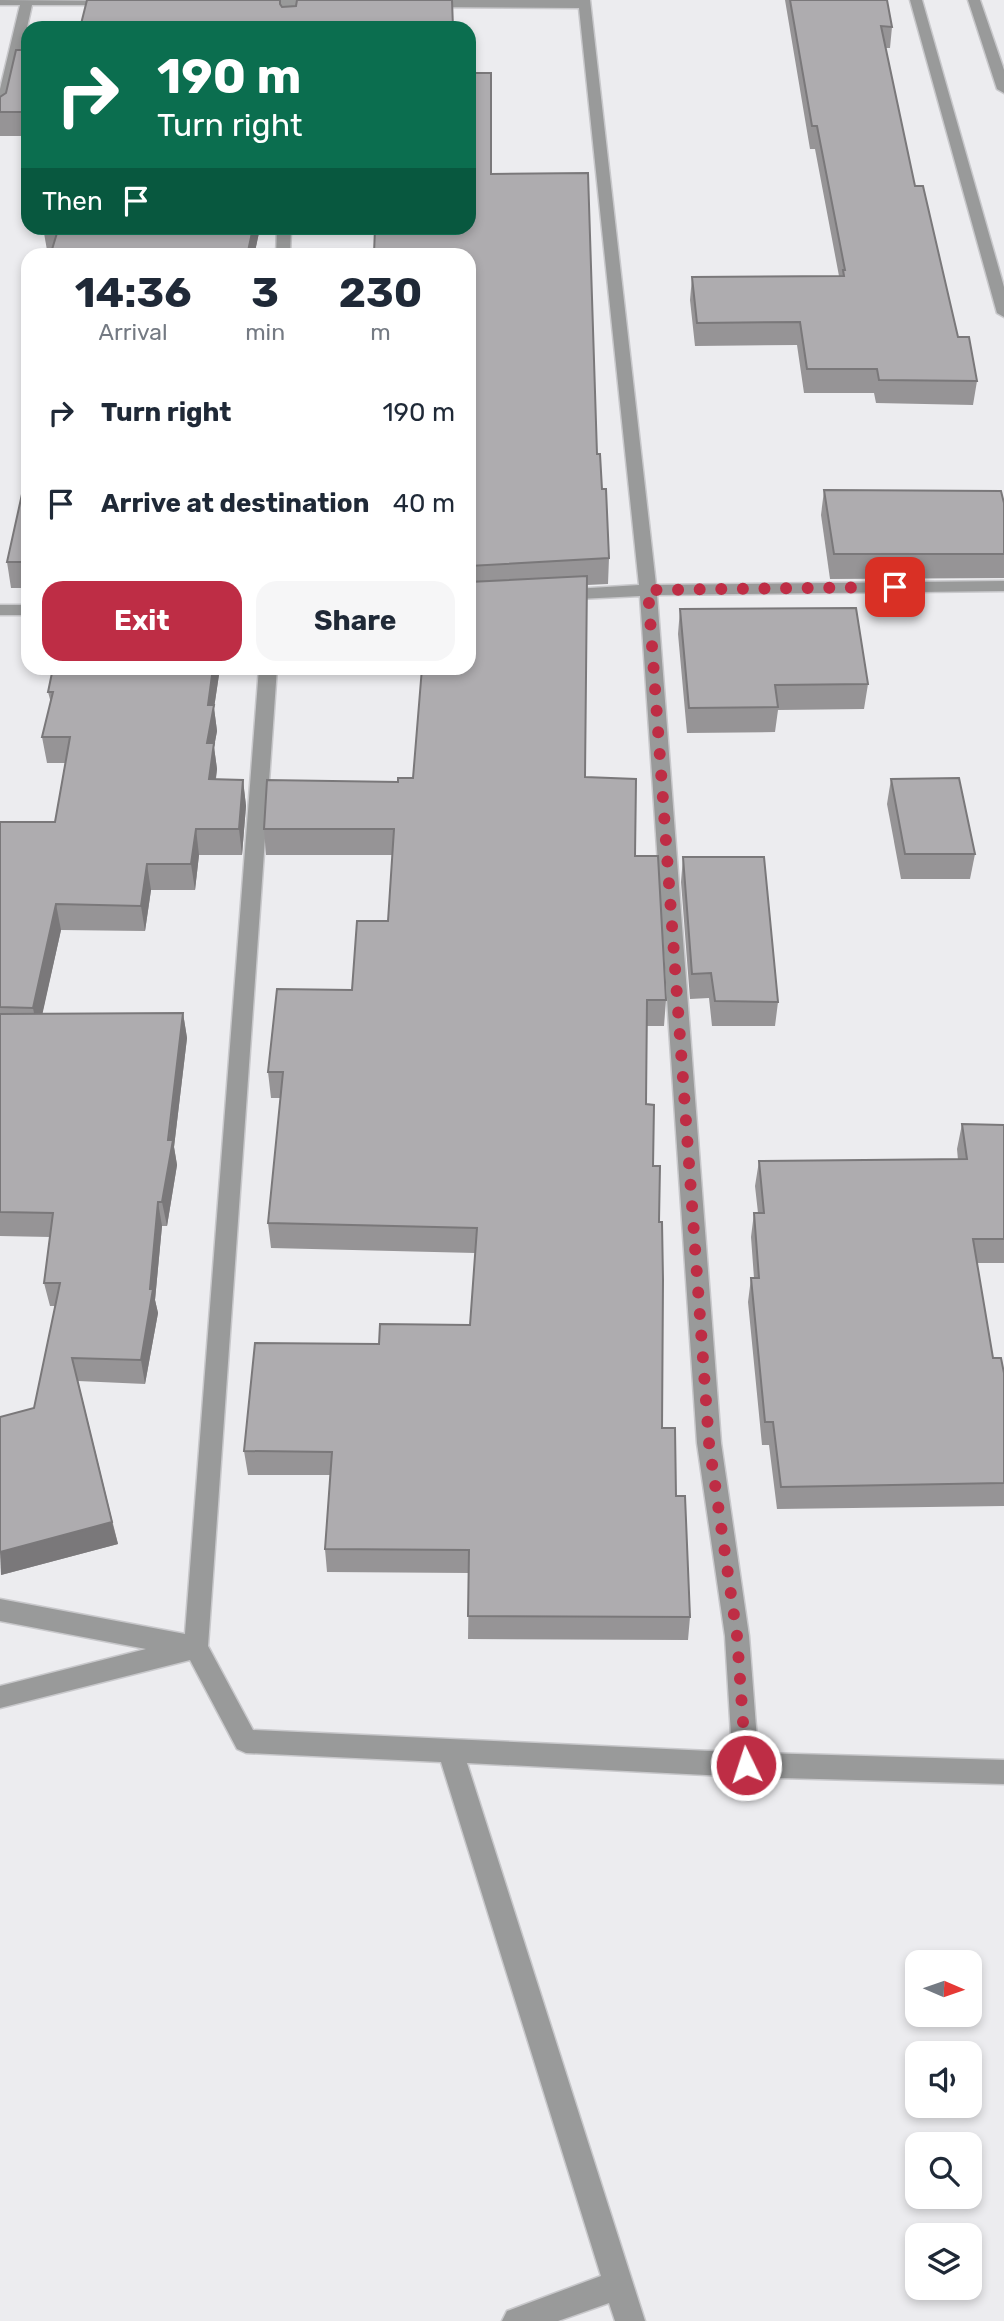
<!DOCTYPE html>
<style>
:root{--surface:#fff;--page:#f6f6f7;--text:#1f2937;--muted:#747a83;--accent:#be2d45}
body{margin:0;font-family:Rubik,sans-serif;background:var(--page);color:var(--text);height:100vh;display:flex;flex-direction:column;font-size:26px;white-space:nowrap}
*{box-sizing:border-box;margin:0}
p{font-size:23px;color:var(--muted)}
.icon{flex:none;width:38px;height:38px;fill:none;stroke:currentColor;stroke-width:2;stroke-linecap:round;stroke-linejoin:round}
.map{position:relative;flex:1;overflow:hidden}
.sheet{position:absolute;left:21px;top:248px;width:455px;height:427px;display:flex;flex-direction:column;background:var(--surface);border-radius:21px;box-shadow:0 4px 10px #0003}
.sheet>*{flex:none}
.hud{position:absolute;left:21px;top:21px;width:455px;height:214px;border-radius:21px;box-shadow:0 4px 10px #0003;background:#0b6e4f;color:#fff;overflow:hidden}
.needle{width:46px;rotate:92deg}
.buttons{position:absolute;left:905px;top:1950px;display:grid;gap:14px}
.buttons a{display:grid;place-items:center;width:77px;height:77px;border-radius:14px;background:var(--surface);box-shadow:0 4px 10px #0003;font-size:35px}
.pin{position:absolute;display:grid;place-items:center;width:60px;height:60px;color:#fff;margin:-30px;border-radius:14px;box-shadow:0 4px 10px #0006}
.me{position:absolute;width:77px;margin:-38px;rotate:356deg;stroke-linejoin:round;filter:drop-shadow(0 0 5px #0008)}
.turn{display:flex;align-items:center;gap:24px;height:147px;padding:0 21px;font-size:32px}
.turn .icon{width:91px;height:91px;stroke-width:2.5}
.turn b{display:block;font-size:49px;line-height:60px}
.then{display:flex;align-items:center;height:66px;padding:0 21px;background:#0003;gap:14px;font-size:26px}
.eta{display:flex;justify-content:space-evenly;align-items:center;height:119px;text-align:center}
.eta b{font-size:42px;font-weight:700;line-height:49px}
.button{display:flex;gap:14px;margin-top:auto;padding:14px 21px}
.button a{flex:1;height:80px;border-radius:21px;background:var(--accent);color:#fff;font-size:28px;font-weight:700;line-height:80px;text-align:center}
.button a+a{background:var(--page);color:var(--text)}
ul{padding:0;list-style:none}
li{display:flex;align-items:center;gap:21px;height:91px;padding:0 21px}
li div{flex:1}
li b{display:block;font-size:26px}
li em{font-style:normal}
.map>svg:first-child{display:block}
</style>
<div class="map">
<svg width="1004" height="2321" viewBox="0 0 1004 2321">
<rect width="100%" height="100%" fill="#ececef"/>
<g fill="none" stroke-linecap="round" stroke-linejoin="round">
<!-- minor casing -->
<g stroke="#c8c8cb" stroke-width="3">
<g id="minor">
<path d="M0,0L119,1L113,5H32L7,117L0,121V89L20,5H0Z"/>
<path d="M249,0H326L329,3L323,7L254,6L250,5Z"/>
<path d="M422,0H590L656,585L1004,581V591L657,595L721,1443L749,1636L758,1753L1004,1760V1784L746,1777L467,1763L645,2321H615L609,2303L558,2321H502L507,2311L601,2276L441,1762L246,1753L237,1749L190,1660L0,1708V1686L146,1649L0,1621V1599L185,1634L259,668H277L208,1646L253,1730L732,1752L725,1636L697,1443L640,596L558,600L550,595L558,590L639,585L579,8L425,7L419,3Z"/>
<path d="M910,0H922L1004,287V317L997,313Z"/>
<path d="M968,0H980L1004,70V93L997,89Z"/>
<path d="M277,228H291L290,256H276Z"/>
<rect x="0" y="605" width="28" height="10"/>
</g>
</g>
<!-- minor -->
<use href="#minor" fill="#999a9a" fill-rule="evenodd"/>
</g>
<!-- wall -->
<g fill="#969496">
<path d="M785,0H887L892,27L890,48H885L915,186L958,337L977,381L973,405L876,403L874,393H804L797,345L695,346L690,300L692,277L839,276L815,149H810Z"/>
<path d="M28,50V136H0V97L6,93Z"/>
<path d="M491,174L597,454L602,489L609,558L608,584L587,585L585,777L635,856L666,1000L664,1026H647L646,1104L659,1222L662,1428L676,1496L690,1617L688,1640L468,1639L469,1573L327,1572L325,1549L330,1475H248L244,1451L379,1344L470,1325L475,1253L271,1248L268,1223L281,1098H271L268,1072L352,990L388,921L393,855H266L264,829L398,782L413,778L469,668V256L374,254Z"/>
<path d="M260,228L254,256H48L44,233Z"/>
<path d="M28,467V588H11L7,562Z"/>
<path d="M824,490L1004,503V578L830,579L821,515Z"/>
<path d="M680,609L868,684L864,709L778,710L775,732L687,733L678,634Z"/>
<path d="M220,668L214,708L217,731L214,747L217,769L216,779L243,780L246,806L242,855H199L195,890H151L145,931L61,930L42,1014L183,1013L187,1038L174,1147L177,1165L167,1226H162L155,1300L158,1313L145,1384L78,1381L118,1544L1,1575L55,1306H50L44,1283L50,1237L0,1236V822H55L65,763H47L42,737L51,703L48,692Z"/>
<path d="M891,779L975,854L970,879H901L887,804Z"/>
<path d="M683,857L778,1002L775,1026H712L709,998L690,999L681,882Z"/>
<path d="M962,1124L1004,1125V1263H977L993,1358L1004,1373V1506L777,1509L769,1445H762L748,1302L751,1278H754L751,1237L754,1213H758L755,1186L759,1161L958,1160L957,1149Z"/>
</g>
<!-- shaded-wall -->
<g fill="#7a787a">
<path d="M253,228H260L254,256H247Z"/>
<path d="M213,668H220L214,708L217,731L214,747L217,769L212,805L209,779L207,743L208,705Z"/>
<path d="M243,780L246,806L242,855L239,829Z"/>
<path d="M196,829L199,855L195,890L191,864Z"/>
<path d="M147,864L151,890L145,931L141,906Z"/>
<path d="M56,904L61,930L38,1034L33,1008Z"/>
<path d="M183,1013L187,1038L174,1147L177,1165L167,1226L162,1202Z"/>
<path d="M158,1202L162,1226L155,1300L158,1313L145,1384L141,1360L150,1289Z"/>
<path d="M112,1522L118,1544L1,1575L0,1552Z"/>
</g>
<!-- building -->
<g fill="#aeacaf" stroke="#7a787a" stroke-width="2">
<path d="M87,0H280V4L282,7L296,6L297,0H452L453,28H80Z"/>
<path d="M790,0H887L892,27L881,26L915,186H923L958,337H969L977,381L879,380L877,369H807L800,322L697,323L692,277L844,276L843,270H845L817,126H812Z"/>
<path d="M16,50H28V112H0V97L6,93Z"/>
<path d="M469,73H491V174L588,173L597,454H600L602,489H606L609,558L469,566V256H341V254H374L375,228H469Z"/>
<path d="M46,228H253L247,256H50L57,233H44Z"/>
<path d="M28,467V562H7Z"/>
<path d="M824,490L1001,491L1004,503V554H834Z"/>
<path d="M587,576L585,777L636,779L635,856H658L666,1000H647L646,1104L654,1105L653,1166H660L659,1222H662L663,1280L662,1428H675L676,1496H685L690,1617L468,1616L469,1550L325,1549L332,1452L244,1451L255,1343L379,1344L380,1324L470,1325L477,1228L268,1223L283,1072H268L277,989L352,990L357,921H388L394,829H264L267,780L398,782V778H413L422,668H469V582Z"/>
<path d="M856,608L868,684L775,685L778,707L689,708L680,609Z"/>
<path d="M53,668H213L208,705H214L207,743H214L209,779L243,780L239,829H196L191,864H147L141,906L56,904L33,1008L0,1007V822H55L70,737H42L53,692H48Z"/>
<path d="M959,778L975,854H905L891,779Z"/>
<path d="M683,857H764L778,1002L715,1001L711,973L692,974Z"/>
<path d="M183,1013L168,1140H173L162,1202H158L150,1289H153L141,1360L72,1358L112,1522L0,1552V1417L34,1408L60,1283H44L53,1213L0,1212V1014Z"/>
<path d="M962,1124L1004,1125V1239H973L993,1358H1001L1004,1373V1483L781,1487L773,1422H765L751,1278H759L754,1213H764L759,1161L967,1159Z"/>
</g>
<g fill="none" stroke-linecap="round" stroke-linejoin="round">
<!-- route -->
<path stroke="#be2d45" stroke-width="12" stroke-dasharray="0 21.6" d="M746,1765L737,1636L709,1443L648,590L895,587"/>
</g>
</svg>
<div class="buttons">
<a><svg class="needle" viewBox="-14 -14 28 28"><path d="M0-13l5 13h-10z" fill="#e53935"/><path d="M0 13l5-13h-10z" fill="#747a83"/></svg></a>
<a><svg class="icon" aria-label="sound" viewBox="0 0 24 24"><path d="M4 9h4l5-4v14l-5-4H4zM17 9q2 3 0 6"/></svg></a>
<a><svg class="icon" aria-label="search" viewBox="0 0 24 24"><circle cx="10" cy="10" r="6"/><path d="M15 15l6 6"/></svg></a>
<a><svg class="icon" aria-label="layers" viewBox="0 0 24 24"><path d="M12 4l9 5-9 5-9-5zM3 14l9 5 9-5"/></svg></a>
</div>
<div class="pin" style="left:895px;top:587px;background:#d93025"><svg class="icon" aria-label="arrive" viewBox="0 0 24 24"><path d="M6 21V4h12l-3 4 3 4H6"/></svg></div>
<svg class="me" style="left:746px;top:1765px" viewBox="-20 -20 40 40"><circle r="17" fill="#be2d45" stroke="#fff" stroke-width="3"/><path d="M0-11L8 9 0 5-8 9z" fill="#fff"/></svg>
<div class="hud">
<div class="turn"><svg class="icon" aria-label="right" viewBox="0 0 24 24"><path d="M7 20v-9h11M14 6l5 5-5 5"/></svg><div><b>190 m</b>Turn right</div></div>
<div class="then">Then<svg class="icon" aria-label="arrive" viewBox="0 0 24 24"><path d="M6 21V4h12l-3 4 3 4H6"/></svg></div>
</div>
<section class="sheet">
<div class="eta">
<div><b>14:36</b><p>Arrival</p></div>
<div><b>3</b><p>min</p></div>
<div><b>230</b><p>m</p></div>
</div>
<ul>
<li><svg class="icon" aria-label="right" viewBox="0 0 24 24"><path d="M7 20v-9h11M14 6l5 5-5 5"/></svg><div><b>Turn right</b></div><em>190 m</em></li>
<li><svg class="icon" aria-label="arrive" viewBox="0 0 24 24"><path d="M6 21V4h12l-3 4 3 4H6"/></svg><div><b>Arrive at destination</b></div><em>40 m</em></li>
</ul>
<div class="button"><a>Exit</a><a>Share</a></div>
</section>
</div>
